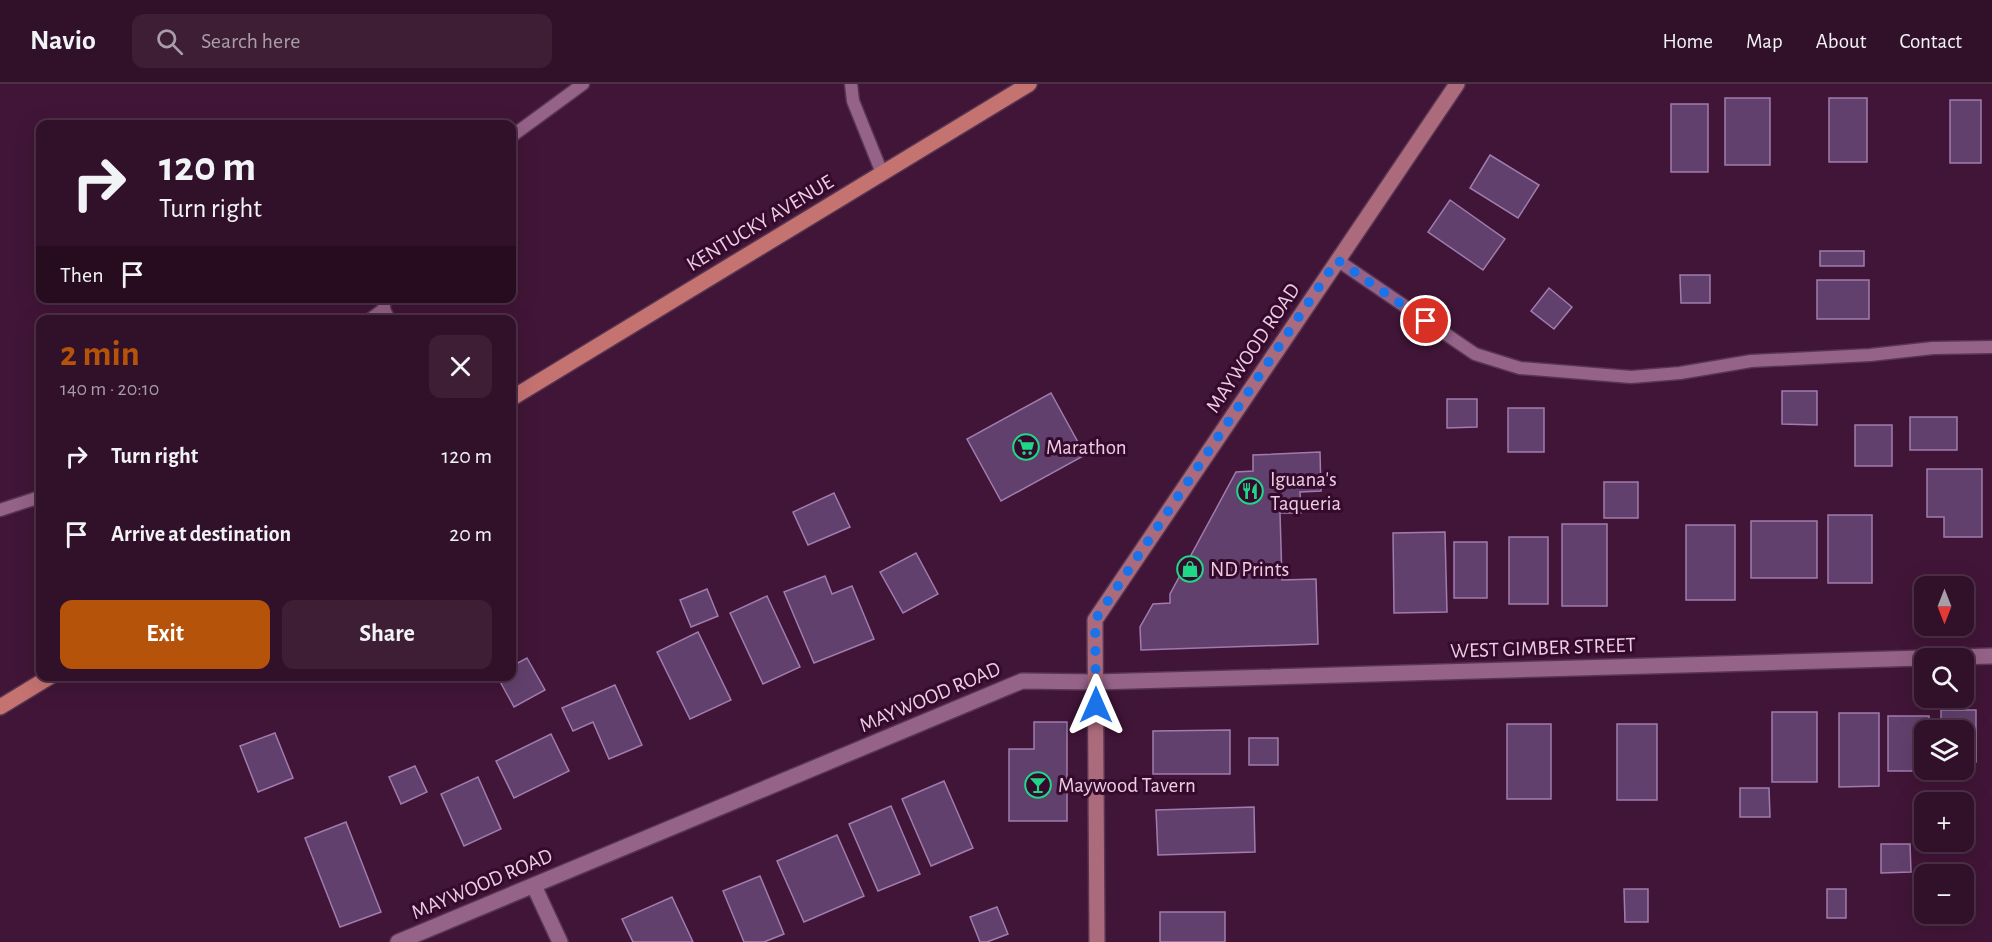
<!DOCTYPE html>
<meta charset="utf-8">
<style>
:root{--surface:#311029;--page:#3d1e35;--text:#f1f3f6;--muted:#a89da8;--line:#4c3046;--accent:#b45309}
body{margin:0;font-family:"Alegreya Sans",sans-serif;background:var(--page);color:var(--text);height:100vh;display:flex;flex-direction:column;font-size:22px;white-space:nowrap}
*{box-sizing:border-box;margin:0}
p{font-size:20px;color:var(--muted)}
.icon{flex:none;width:33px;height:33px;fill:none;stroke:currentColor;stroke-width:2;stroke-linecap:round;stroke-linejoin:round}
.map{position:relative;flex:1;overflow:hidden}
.side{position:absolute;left:36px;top:231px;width:480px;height:366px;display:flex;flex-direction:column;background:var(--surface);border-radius:12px;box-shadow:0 6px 24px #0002,0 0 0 2px var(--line)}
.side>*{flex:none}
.hud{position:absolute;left:36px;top:36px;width:480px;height:183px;border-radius:12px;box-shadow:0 6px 24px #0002,0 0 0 2px var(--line);background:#311029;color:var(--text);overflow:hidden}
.needle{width:39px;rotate:180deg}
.fabs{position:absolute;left:1914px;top:492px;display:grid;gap:12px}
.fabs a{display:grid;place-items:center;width:60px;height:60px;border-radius:12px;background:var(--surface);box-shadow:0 6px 24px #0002,0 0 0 2px var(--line);font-size:30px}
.pin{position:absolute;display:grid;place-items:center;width:51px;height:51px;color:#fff;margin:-26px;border:3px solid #fff;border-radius:50%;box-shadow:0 2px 6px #0007}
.me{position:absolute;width:66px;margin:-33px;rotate:0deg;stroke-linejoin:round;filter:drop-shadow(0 0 4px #0008)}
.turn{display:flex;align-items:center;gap:21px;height:126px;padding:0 24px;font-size:27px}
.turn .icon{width:78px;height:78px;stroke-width:2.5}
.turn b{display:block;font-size:42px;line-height:51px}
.then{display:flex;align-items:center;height:57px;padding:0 24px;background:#0003;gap:12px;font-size:22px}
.round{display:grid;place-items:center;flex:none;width:63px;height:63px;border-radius:12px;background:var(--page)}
.headline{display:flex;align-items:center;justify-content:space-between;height:102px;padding:0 24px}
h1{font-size:36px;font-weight:700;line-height:45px;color:var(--accent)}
.action{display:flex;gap:12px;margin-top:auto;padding:12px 24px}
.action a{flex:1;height:69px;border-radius:12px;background:var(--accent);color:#fff;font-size:24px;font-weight:700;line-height:69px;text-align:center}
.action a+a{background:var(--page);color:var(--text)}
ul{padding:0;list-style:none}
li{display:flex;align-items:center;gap:18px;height:78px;padding:0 24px}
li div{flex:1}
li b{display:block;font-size:22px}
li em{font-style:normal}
header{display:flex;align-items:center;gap:36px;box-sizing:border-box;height:84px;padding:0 30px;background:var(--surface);border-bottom:2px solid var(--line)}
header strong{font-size:28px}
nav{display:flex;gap:33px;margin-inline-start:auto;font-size:21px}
.search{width:420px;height:54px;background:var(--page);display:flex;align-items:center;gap:15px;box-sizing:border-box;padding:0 21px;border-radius:12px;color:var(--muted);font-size:22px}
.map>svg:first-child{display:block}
</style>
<header>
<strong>Navio</strong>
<div class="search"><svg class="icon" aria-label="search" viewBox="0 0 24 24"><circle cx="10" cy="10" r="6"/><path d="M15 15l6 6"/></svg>Search here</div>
<nav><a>Home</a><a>Map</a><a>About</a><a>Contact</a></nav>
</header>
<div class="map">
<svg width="1992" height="858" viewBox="0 0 1992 858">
<rect width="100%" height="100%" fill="#411537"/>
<!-- building -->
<g fill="#62406d" stroke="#a07cad" stroke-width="1.5">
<rect x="1725" y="14" width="45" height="67"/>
<rect x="1829" y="14" width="38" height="64"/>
<rect x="1950" y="16" width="31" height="63"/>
<rect x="1671" y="20" width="37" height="68"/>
<path d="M1490,71L1539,101L1518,134L1470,104Z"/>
<path d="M1450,116L1505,155L1483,186L1428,148Z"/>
<rect x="1820" y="167" width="44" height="15"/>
<path d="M1680,191H1710V219H1681Z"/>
<rect x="1817" y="196" width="52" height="39"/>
<path d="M1549,204L1572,223L1554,245L1531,227Z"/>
<path d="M1782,307H1817V341L1782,340Z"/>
<path d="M1051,309L1085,371L1001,417L967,355Z"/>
<path d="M1447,315H1477V343L1447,344Z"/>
<rect x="1508" y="324" width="36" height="44"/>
<rect x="1910" y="333" width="47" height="33"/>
<rect x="1855" y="341" width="37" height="41"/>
<path d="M1320,368L1321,407L1300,408L1301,429H1280L1282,496L1316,495L1318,560L1141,566L1140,543L1153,520L1170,519V510L1236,388L1253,387V371Z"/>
<path d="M1927,385H1982V453H1944V433H1927Z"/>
<rect x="1604" y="398" width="34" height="36"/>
<path d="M834,409L850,443L808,461L793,428Z"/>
<rect x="1828" y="431" width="44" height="68"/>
<rect x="1751" y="437" width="66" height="57"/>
<rect x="1562" y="440" width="45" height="82"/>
<rect x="1686" y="441" width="49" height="75"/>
<path d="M1445,448L1447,528L1394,529L1393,449Z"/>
<rect x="1509" y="453" width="39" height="67"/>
<rect x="1454" y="458" width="33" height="56"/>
<path d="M916,469L938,510L903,529L880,488Z"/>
<path d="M825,492L832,510L852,502L874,555L814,579L784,508Z"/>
<path d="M707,505L718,532L691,543L680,516Z"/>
<path d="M767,512L800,583L763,600L730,529Z"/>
<path d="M698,548L731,616L690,635L657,568Z"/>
<path d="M527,574L545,606L514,623L497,592H512V582Z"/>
<path d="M615,601L642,661L609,675L593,638L573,647L562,624Z"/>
<path d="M1941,626H1976V678H1964V646H1941Z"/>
<rect x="1772" y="628" width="45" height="70"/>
<path d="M1839,629H1879V702L1839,703Z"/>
<path d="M1888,632H1929V646H1924V686L1929,687H1888Z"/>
<path d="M1034,638H1067V737H1009V665H1034Z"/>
<rect x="1507" y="640" width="44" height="75"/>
<rect x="1617" y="640" width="40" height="76"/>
<path d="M1230,646V690H1153V647Z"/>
<path d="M275,649L293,694L258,708L240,662Z"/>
<path d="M551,650L569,687L514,714L496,677Z"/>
<rect x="1249" y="654" width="29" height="27"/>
<path d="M415,682L427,708L401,720L389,693Z"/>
<path d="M478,693L501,745L464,762L441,710Z"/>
<path d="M944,697L973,764L931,782L902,715Z"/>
<path d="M1740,704H1769L1770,733H1740Z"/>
<path d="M891,722L920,790L878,807L849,740Z"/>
<path d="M1254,723L1255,768L1158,771L1156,726Z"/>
<path d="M346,738L381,828L340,843L305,754Z"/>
<path d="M837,751L864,812L804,838L777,777Z"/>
<path d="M1881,760H1910L1911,788L1881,789Z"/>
<path d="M760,792L784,850L764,858H744L723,807Z"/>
<path d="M1624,805H1648V838H1625Z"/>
<rect x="1827" y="805" width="19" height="29"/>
<path d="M672,813L693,858H633L622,835Z"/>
<path d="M997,823L1008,850L987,858H980L970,833Z"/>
<rect x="1160" y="828" width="65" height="30"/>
</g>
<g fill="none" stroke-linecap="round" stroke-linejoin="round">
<!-- service casing -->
<g stroke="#583651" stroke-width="15">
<g id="service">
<path d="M851,0L853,17L882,89"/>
<path d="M512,52L583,0"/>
<path d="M1337,176L1475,270L1520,284L1631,293L1680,289L1751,277L1870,271L1933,264L1992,263"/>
<path d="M384,214V225L389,236"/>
<path d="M369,236L384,225"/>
<path d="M0,426L40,413"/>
</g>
</g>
<!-- minor casing -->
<g stroke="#583651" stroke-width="18">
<g id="minor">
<path d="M534,802L560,858"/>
<path d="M398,858L1022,597L1096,598L1992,572"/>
</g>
</g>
<!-- secondary casing -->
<g stroke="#583651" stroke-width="18">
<path id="secondary" d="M1097,858L1095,536L1457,0"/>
</g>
<!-- primary casing -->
<g stroke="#583651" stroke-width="18">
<g id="primary">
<path d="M512,314L1029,0"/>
<path d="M0,623L51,592"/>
</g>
</g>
<!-- service -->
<use href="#service" stroke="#956288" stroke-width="12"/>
<!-- minor -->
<use href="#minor" stroke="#956288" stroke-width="15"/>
<!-- secondary -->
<use href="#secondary" stroke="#ac6b7d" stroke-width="15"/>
<!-- primary -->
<use href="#primary" stroke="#c47371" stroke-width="15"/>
</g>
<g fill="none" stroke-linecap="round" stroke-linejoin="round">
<!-- route -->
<path stroke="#1a73e8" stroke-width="10" stroke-dasharray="0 18" d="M1096,621L1095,536L1337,176L1426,237"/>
</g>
<!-- icons -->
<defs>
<g id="supermarket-ring" transform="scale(1.35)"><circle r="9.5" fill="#360a2d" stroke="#1fd887" stroke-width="1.5"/><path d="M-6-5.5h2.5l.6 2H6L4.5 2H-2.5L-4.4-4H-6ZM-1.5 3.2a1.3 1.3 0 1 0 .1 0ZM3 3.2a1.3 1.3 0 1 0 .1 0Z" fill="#1fd887"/></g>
<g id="restaurant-ring" transform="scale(1.35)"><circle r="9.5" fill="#360a2d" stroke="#1fd887" stroke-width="1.5"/><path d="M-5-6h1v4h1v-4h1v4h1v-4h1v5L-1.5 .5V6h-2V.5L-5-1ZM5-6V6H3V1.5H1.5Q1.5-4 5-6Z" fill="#1fd887"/></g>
<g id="shop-ring" transform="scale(1.35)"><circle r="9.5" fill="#360a2d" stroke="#1fd887" stroke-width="1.5"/><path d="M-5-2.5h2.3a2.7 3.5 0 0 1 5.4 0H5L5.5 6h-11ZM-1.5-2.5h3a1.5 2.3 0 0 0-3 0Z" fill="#1fd887"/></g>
<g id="bar-ring" transform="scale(1.35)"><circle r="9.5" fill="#360a2d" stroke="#1fd887" stroke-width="1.5"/><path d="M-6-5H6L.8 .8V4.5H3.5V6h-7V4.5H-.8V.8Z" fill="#1fd887"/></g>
</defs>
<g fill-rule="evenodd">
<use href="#supermarket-ring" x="1026" y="363"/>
<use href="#restaurant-ring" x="1250" y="407"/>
<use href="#shop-ring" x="1190" y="485"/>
<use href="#bar-ring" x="1038" y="701"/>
</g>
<g text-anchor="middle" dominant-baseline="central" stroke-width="6" stroke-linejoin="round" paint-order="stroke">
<!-- street labels -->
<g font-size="21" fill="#ebcee2" stroke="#360a2d">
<text transform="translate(760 139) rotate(-31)">KENTUCKY AVENUE</text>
<text transform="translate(1253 264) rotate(-56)">MAYWOOD ROAD</text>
<text transform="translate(1543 564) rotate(-2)">WEST GIMBER STREET</text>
<text transform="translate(930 613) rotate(-23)">MAYWOOD ROAD</text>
<text transform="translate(482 800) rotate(-23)">MAYWOOD ROAD</text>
</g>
<!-- poi labels -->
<g font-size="21" fill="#ebcee2" stroke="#360a2d" text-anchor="start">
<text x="1046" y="363">Marathon</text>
<text x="1270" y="395">Iguana's<tspan x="1270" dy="24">Taqueria</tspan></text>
<text x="1210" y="485">ND Prints</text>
<text x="1058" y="701">Maywood Tavern</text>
</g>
</g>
</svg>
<div class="fabs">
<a><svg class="needle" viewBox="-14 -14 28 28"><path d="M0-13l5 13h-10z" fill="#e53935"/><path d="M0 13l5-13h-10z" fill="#a89da8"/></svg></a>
<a><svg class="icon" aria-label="search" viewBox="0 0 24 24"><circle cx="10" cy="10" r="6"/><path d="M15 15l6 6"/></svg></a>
<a><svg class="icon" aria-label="layers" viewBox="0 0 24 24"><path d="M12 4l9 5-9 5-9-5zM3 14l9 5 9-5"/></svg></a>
<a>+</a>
<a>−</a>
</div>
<div class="pin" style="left:1426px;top:237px;background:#d93025"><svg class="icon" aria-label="arrive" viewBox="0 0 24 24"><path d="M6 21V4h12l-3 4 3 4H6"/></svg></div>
<svg class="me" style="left:1096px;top:621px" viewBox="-20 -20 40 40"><path d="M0-17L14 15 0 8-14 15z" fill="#1a73e8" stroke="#fff" stroke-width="4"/></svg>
<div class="hud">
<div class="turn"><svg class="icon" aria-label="right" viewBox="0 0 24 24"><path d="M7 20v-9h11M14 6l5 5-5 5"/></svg><div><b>120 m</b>Turn right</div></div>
<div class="then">Then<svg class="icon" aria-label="arrive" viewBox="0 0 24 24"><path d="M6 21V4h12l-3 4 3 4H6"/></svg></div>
</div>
<section class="side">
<div class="headline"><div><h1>2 min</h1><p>140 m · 20:10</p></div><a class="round"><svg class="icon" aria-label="close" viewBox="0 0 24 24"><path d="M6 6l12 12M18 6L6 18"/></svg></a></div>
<ul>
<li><svg class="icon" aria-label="right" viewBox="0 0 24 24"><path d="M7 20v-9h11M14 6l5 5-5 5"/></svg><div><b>Turn right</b></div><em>120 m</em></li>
<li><svg class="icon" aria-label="arrive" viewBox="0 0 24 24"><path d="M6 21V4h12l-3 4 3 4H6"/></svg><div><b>Arrive at destination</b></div><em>20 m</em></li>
</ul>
<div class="action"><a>Exit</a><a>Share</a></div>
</section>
</div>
